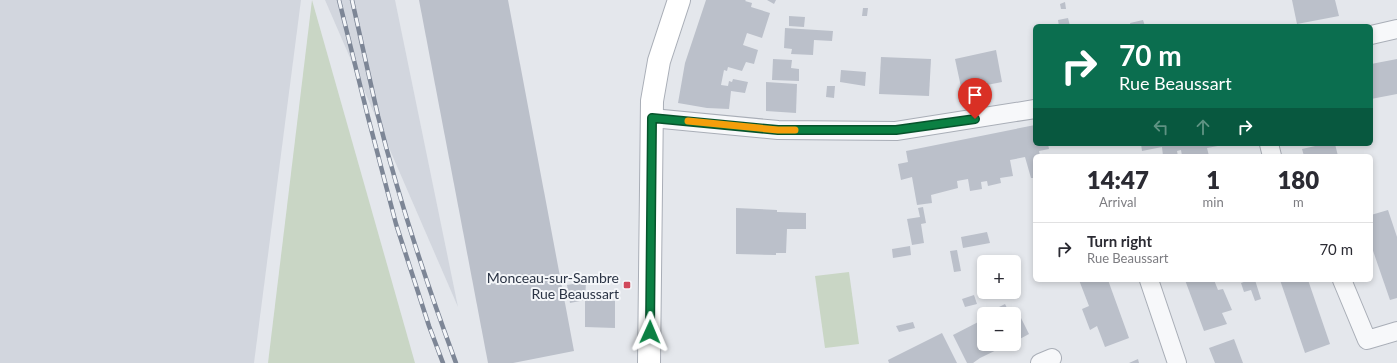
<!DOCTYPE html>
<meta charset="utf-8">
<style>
:root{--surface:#fff;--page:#f7f7f7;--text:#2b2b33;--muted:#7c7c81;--line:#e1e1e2}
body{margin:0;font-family:Lato,sans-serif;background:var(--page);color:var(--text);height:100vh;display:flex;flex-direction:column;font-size:15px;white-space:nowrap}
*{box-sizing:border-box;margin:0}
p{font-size:13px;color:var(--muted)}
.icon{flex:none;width:22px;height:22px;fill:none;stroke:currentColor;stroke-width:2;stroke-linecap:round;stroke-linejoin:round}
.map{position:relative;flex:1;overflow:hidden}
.side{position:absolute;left:1033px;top:154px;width:340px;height:128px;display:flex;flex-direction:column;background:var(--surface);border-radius:6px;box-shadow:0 2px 6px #0003}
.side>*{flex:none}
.top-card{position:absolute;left:1033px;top:24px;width:340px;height:122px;border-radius:6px;box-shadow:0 2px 6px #0003;background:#0b6e4f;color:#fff;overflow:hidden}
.controls{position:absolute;left:977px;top:255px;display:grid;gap:8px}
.controls a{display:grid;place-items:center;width:44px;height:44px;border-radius:6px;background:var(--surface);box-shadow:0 2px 6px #0003;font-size:20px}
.pin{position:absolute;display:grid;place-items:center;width:34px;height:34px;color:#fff;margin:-41px -17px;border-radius:50% 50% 50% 0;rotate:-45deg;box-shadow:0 0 4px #0007}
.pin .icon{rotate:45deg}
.me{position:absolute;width:44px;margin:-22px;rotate:1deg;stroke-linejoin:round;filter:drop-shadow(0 0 3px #0008)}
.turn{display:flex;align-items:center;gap:14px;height:84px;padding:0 20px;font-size:18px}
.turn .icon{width:52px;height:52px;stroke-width:2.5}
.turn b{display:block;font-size:28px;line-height:34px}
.lanes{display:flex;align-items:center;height:38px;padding:0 20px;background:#0003;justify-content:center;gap:20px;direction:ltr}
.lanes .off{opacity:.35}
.eta{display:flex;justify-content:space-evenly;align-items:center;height:68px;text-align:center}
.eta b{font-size:24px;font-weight:800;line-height:28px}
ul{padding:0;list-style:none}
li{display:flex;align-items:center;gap:12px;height:52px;padding:0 20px;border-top:1px solid var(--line)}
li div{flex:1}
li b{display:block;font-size:15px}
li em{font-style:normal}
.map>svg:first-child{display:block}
</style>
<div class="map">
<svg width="1397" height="363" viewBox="0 0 1397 363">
<rect width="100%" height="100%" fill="#e4e7ec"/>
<!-- built -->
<g fill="#d2d6de">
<path d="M0,0H301L254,363H0Z"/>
<path d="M325,0H395L458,307Z"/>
</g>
<!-- green -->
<g fill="#c9d6c5">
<path d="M312,0L415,363H268Z"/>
<path d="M849,272L859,344L825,348L815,276Z"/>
</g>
<!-- building -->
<g fill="#bbc0ca">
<path d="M419,0H508L574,351L513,363H488Z"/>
<path d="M706,0H746L745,1L752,3L751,7L770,13L762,38L747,33L743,45L758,50L754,64L746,62L742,71L728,67L727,71L724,70L721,85L728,86L729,81L732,82L733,79L748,82L745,93L731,91L729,109L707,108L678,103L685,63Z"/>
<path d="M767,0H776L774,4Z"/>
<path d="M1292,0H1335L1339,16L1297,24Z"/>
<path d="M1065,2L1066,9H1061L1060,4Z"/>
<path d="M863,8H868L867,16H862Z"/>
<path d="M789,16L805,17L804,27L789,26Z"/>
<path d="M1068,18L1070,26H1059L1058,20Z"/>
<path d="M1143,20L1145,26H1131L1130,23Z"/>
<path d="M785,28L833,31L832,41L814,40L813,55L791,54L792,49L784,48Z"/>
<path d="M996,50L1002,82L987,85V82L961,87L955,59Z"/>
<path d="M881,57L931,59L929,96L879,94Z"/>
<path d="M773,59L792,60L791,68L799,69V81L772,80Z"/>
<path d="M1397,59V94L1371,99V64Z"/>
<path d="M841,70L866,72L865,86L840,82Z"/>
<path d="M766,82L797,84L796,113L766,111Z"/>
<path d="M827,86H835L834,98L826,97Z"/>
<path d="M1035,125V144H1048L1049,149L1039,151L1040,156H1035V178H1031L1025,157L1010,160L1013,176L1000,178L1001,183L988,186L987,181L981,182L982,189L970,191L968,179L957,181L958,188L931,195L932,203L917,205L912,177L901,180L898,164L908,162L906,151Z"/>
<path d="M1141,144H1223V145L1207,148L1209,156H1182L1181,150L1177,151L1178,156H1163L1162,147L1142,151Z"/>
<path d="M1324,144H1335L1338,156H1304L1302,149Z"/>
<path d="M923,207L926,223L921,224L924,243L912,245L907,219L920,217L918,208Z"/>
<path d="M736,208L777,210V212L806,213V229H787L786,253H776V255L736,254Z"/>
<path d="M1388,210L1397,237V298L1390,300L1371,245V215Z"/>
<path d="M987,232L990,243L963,248L961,237Z"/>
<path d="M910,246L911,255L893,258L892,249Z"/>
<path d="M957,250L961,271L954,272L950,251Z"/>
<path d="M1079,280H1108L1129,338L1105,347L1097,326L1090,330L1082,309L1089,306Z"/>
<path d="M1185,280H1214L1218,290L1223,289L1232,310L1222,313L1227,324L1204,331Z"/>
<path d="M1249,280H1255L1261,299L1255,301L1251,290L1244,292L1241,283Z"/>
<path d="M1280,280H1308L1330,344L1305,353Z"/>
<path d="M586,282L585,300L570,303L567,285Z"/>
<path d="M974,295L977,304L965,307L962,299Z"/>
<path d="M585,300L615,301V328L585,327Z"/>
<path d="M1005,304L1010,314H985Z"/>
<path d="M1019,314L1029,334L1014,342V316Z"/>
<path d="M984,319V344H1009L980,358L973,363H967L953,335Z"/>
<path d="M913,322L915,328L899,332L896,326Z"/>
<path d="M942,333L957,363H889L888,360Z"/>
<path d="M1234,339L1243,363H1215L1209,348Z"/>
<path d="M1138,359L1139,363H1129Z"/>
</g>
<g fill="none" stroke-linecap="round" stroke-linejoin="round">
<!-- street casing -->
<g stroke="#a9aeb7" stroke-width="20">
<g id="street">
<path d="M1371,35L1397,29"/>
<path d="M652,118L778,130L896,131L1035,109"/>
<path d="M1269,144L1272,156"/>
<path d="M1149,280L1177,363"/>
<path d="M1342,280L1367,340L1397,331"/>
<path d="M1040,363L1052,358"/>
</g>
</g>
<!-- secondary casing -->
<g stroke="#a9aeb7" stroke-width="24">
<path id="secondary" d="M649,363L652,101L659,61L679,0"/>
</g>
<!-- street -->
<use href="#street" stroke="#f7f8fa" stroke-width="18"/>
<!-- secondary -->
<use href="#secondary" stroke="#fff" stroke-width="22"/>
<!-- rail casing -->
<g stroke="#7d8696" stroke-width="4.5">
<g id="rail">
<path d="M339,0L368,117L396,224L429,326L443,363"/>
<path d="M352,0C361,39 369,77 378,116C399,200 426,282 456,363"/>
</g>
</g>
<!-- rail -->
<use href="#rail" stroke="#f4f6f9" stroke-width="3" stroke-dasharray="9" stroke-linecap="butt"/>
</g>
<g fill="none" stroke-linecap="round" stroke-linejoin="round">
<!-- route casing -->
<g stroke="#07532c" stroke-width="10">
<path id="route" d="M650,332L652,118L778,130H896L975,119"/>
</g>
<!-- route -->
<use href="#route" stroke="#0b8043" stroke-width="7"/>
<!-- slow -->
<path stroke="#f59e0b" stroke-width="7" d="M688,121L778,130H795"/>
</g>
<!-- markers -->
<rect fill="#d1495b" stroke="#f4f6f9" stroke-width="1.5" x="623" y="281" width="8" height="8" rx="2"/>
<g text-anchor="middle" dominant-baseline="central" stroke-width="4" stroke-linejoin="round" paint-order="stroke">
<!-- poi labels -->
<g font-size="14" fill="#2b3445" stroke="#f4f6f9" text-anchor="end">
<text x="619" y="277">Monceau-sur-Sambre<tspan x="619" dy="16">Rue Beaussart</tspan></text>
</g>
</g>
</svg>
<div class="controls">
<a>+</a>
<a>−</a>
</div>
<div class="pin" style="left:975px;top:119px;background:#d93025"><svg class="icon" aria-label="arrive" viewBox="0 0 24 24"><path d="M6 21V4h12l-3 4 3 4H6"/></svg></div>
<svg class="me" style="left:650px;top:332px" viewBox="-20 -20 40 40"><path d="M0-17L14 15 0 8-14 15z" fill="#0b8043" stroke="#fff" stroke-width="4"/></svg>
<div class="top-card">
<div class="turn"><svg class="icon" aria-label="right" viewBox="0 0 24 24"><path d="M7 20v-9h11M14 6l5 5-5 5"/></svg><div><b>70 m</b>Rue Beaussart</div></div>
<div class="lanes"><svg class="icon off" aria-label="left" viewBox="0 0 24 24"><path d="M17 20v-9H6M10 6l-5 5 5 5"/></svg><svg class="icon off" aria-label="ahead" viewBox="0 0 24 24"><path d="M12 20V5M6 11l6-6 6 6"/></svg><svg class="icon" aria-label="right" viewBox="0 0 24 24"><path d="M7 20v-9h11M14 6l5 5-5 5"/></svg></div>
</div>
<section class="side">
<div class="eta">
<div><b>14:47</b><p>Arrival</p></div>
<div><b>1</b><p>min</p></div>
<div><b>180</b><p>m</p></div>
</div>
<ul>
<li><svg class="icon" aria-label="right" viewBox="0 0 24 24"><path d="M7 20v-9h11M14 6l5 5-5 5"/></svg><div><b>Turn right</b><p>Rue Beaussart</p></div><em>70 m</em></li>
</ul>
</section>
</div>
